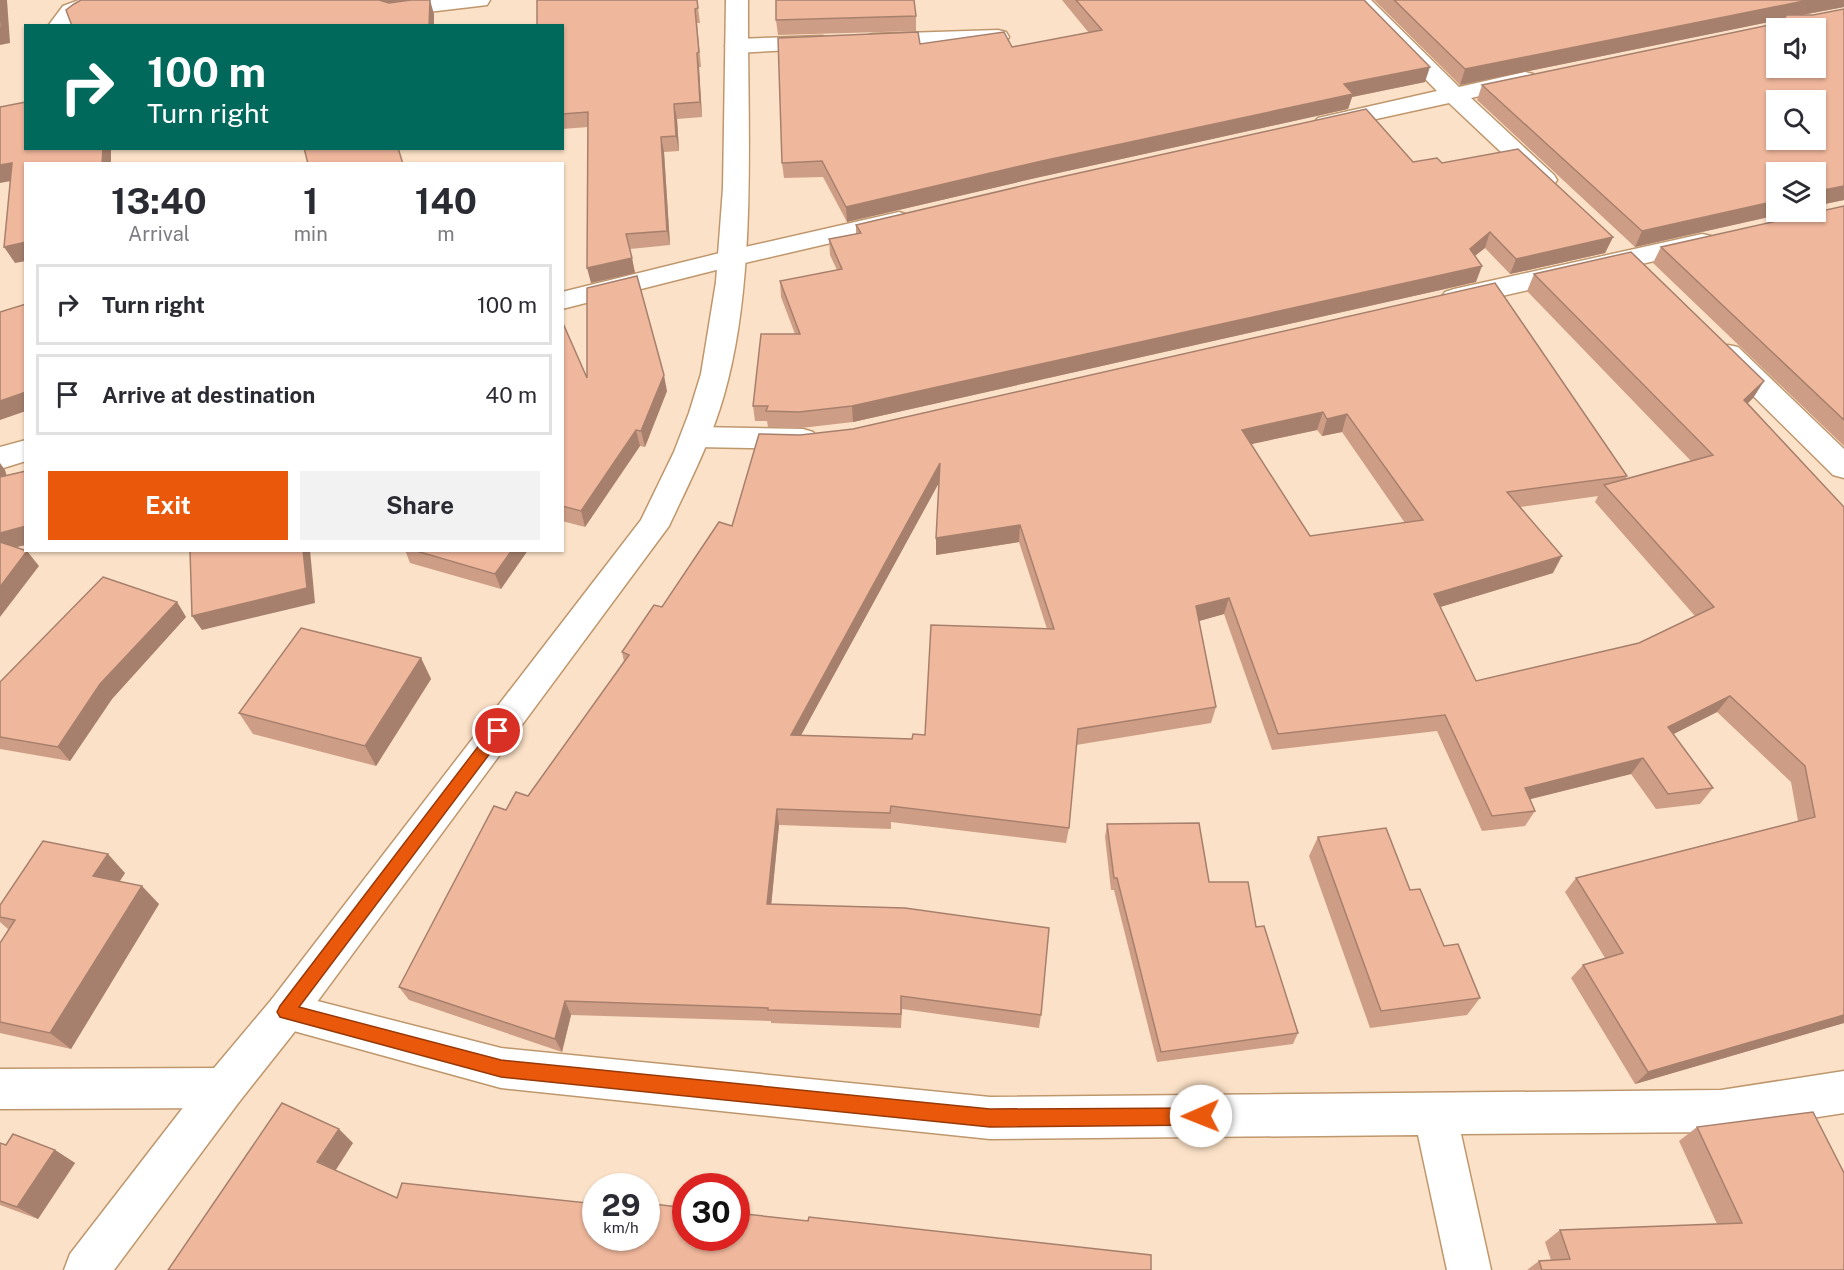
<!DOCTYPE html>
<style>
:root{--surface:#fff;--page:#f2f2f3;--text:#2b2b33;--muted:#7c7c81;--line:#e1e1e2;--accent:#ea580c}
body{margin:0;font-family:"Public Sans",sans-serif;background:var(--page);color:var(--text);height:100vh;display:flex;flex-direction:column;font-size:22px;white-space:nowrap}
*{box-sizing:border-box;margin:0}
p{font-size:20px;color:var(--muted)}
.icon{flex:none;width:33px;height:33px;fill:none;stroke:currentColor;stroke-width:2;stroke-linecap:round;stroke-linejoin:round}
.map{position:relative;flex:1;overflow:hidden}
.drawer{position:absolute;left:24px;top:162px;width:540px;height:390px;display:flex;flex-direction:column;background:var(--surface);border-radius:0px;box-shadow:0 2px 4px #0004}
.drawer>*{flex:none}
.hud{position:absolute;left:24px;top:24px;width:540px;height:126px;border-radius:0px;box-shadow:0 2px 4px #0004;background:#00695c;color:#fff;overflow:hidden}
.tools{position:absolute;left:1766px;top:18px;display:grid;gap:12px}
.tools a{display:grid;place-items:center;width:60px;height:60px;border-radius:0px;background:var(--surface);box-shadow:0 2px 4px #0004;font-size:30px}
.speed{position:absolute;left:582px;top:1173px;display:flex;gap:12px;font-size:30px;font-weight:700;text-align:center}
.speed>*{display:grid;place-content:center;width:78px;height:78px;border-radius:50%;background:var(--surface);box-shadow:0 2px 4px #0004;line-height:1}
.speed small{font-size:15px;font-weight:400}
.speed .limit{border:9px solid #d22;background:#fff;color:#111}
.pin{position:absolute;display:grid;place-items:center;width:51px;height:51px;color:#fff;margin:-26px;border:3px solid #fff;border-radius:50%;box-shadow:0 2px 6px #0007}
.me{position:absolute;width:66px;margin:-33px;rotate:269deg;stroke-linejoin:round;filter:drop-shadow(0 0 4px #0008)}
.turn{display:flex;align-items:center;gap:21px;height:126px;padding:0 24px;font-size:27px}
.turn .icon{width:78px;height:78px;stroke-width:2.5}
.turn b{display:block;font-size:42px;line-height:51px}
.eta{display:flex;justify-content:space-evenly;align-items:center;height:102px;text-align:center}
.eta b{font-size:36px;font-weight:700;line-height:42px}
.primary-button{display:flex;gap:12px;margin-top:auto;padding:12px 24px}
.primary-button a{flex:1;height:69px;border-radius:0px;background:var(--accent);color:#fff;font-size:24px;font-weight:700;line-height:69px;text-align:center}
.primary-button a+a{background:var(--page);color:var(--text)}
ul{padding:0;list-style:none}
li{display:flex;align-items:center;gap:18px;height:81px;margin:0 12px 9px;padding:0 12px;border:3px solid var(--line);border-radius:0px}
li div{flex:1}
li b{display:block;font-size:22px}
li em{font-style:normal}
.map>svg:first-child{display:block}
</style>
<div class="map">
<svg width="1844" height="1270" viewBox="0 0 1844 1270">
<rect width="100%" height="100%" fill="#fbe1c7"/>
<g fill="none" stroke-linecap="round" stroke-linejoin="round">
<!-- street casing -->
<g stroke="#bf976d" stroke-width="3">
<g id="street">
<path d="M79,0H109C101,12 82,11 71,26H48L63,6Z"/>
<path d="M424,0H490L487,5L479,6L394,16L386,15L383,10L386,5Z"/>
<path d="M1348,0H1371L1459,87L1525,72L1533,74L1536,79L1533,84L1471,98L1554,175L1557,180L1554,185L1545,187L1536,185L1449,103L1326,130L1318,128L1314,123L1318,118L1437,91Z"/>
<path d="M998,30L1006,32L1009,37L1006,42L873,48L865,46L862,41L865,36L873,34Z"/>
<path d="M822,36L830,38L833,43L830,48L736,53L728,51L725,46L728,41L736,39Z"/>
<path d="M899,212L908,215L912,220L908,225L732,266L562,309V292L732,250Z"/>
<path d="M1702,234L1711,236L1715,242L1711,248L1454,307L1445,304L1441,298L1445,292L1454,289Z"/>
<path d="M1728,345L1738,347L1844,449V478L1833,475L1718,361L1714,354L1718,347Z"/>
<path d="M696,427L803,429L813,432L818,439L813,446L803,449L696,447L686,444L681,437L686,430Z"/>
<path d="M26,440V461L0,469V447Z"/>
<path d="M286,993L501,1048L990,1097L1721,1090L1844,1071V1113L1721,1132L1461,1134L1491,1270H1447L1418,1135L990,1139L501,1088L272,1025L266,1012L272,999Z"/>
<path d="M224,1068L239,1074L245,1088L239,1102L224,1108L0,1109V1069Z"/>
</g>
</g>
<!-- secondary casing -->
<g stroke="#bf976d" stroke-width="3">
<path id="secondary" d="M726,0H748C747,125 758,276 724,395C711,441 689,483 669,526L300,1025L239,1102L114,1270H64L70,1254L209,1074L272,999L641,520L674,452L689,413L701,374L716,282L723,188Z"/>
</g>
<!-- street -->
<use href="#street" fill="#fff" fill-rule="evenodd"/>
<!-- secondary -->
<use href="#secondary" fill="#fff" fill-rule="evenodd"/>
</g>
<!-- wall -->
<g fill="#ce9d86" fill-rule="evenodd">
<path d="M697,0L700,23H697L701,67H699L702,117L677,119L679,151L664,152L670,245L630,249L635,273L591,283L588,127L562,129V26Z"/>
<path d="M1062,0H1364L1425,82L1352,97L1348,109L1040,177L847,222L823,177L784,178L782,163L920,44L1012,47L1089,33Z"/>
<path d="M1374,0H1844V7L1803,15H1813L1844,9V200L1815,206V172L1776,212H1791L1635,247L1477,100L1482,85L1782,22L1784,19L1460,85Z"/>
<path d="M916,16V31L778,35L776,20Z"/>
<path d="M1413,162L1442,163L1613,237L1605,253L1510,274L1485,248L1475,256L1476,282L853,422L801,428L768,427L767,421H755L753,406L795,334L781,297L780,281L837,270L830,255L829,239L856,234V225Z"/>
<path d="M1844,206V446L1653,263L1661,247Z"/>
<path d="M1534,274L1764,381L1753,398L1748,403L1844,507V1023L1635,1084L1571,978L1583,965L1605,958L1565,892L1576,878L1798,821L1791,782L1717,712L1673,734L1713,788L1700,804L1656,809L1631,774L1530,799L1535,811L1525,826L1482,831L1437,731L1272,750L1224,614L1199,621L1216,707L1211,723L1076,745L1069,828L1066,843L891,822V829L779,825L771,904L1041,1015L1039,1028L902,1009L901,1028L771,1023V1021L571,1015L562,1052L409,1000L399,987L506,810L528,796L624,662L622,652L732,526L800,435L853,429L1495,283L1627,476L1625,480L1691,461L1527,291ZM1317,430L1322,436L1342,432L1405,523L1310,536L1251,444ZM939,482L936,555L1019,542L1047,629L925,735L912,739L801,735ZM1598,496L1595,502L1695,616L1639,643L1476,681L1440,607L1553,573L1520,507Z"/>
<path d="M562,321L587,378L667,391L645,447L640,446L585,527L562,521Z"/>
<path d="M405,550H528L501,589L410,563Z"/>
<path d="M177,602L186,617L112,699L70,761L0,749V682Z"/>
<path d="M421,658L431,679L376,766L253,734L239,713Z"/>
<path d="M1107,824L1209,882L1256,927L1298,1033L1293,1044L1157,1062L1114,890H1111L1105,837Z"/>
<path d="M1318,837L1410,890L1444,946L1480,998L1467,1015L1370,1028L1309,856Z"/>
<path d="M125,873L120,881L159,904L71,1049L0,1033V943L9,930L0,922V905Z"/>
<path d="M1697,1127L1844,1270H1527L1539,1261L1551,1260L1545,1242L1560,1230L1717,1224L1679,1141Z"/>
<path d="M0,1143L6,1145L55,1150L75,1163L38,1219L0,1205Z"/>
</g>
<!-- shaded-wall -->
<g fill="#a7806d">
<path d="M0,0H7L10,43L0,45Z"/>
<path d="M378,0H412L386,3Z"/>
<path d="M430,0L434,14V26H429Z"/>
<path d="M1809,0H1844V7L1785,18L1786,15L1784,19L1460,85L1465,69Z"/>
<path d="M697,53L699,67L702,117L700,102Z"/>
<path d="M1430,67L1425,82L1352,97L1348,109L1040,177L847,222L846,207L1344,84Z"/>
<path d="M674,104L677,119L679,151L676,136Z"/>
<path d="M661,137L664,152L670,245L667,231Z"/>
<path d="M103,148H111V164H102Z"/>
<path d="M12,163L22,179L0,183V165Z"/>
<path d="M1844,186V200L1815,206L1824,190Z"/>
<path d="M1776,201V212H1791L1635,247L1642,231Z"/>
<path d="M1490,232L1485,248L1464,264L1470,249Z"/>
<path d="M1613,237L1605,253L1510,274L1516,259Z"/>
<path d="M26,242V261L15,263L4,247Z"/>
<path d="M632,258L635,273L591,283L587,268Z"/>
<path d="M1482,266L1476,282L853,422L852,406Z"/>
<path d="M664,375L667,391L645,447L641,431Z"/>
<path d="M1764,381L1753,398L1734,417L1744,400Z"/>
<path d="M26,392V411L0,420V401Z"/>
<path d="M1323,412L1317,430L1238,447L1242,430Z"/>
<path d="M1347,414L1342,432L1322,436L1327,419Z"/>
<path d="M636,430L640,446L585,527L581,511Z"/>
<path d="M0,463L5,470L12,493L0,476Z"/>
<path d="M940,463V481L793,750L791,735Z"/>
<path d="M1020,525L1019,542L936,555V538Z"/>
<path d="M26,526V545L0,551V533Z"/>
<path d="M303,550H310L315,603L202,630L192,616Z"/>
<path d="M512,550H528L501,589L495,574Z"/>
<path d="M27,551L39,566L0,617V587Z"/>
<path d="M1562,556L1553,573L1427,611L1434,594Z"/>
<path d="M1229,598L1224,614L1192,623L1196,606Z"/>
<path d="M177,602L186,617L112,699L70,761L58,747L100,684Z"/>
<path d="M421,658L431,679L376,766L365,746Z"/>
<path d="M1730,696L1717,712L1656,743L1668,727Z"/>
<path d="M1643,758L1631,774L1515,803L1525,788Z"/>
<path d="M777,809L779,825L770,918L767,904Z"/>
<path d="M108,854L125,873L111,894L93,876Z"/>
<path d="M142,886L159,904L71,1049L50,1033Z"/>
<path d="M565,1001L571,1015L562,1052L555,1039Z"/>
<path d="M1844,1015V1023L1635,1084L1648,1072Z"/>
<path d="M339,1129L353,1143L332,1176L317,1162Z"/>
<path d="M55,1150L75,1163L38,1219L17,1207Z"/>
</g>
<!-- building -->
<g fill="#efb79c" stroke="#a7806d" stroke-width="1.5" fill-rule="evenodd">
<path d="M81,0H379L389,3L411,0H430L429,26H72L66,10L74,4Z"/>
<path d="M537,0H697L698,8L695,9L699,52L697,53L700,102L674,104L676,136L661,137L667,231L626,234L632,258L587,268L588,112L562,114V26H537Z"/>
<path d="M776,0H914L916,16L776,20Z"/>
<path d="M1076,0H1364L1430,67L1344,84L1353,94L1042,161L846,207L822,161L782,163L778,38L918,32L920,44L1004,32L1012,47L1102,30Z"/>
<path d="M1394,0H1809L1465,69Z"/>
<path d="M0,3L2,27L0,28Z"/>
<path d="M1844,9V186L1824,190L1822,194H1815V172H1776V201L1642,231L1482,85L1784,22L1786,15H1813ZM1776,28H1815V68H1776ZM1776,100H1815V140H1776Z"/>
<path d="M26,102V148H103L102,164H26V242L4,247L12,163L0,165V107Z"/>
<path d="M1366,109L1413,162L1437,158L1442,163L1518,149L1613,237L1516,259L1490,232L1470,249L1482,266L852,406L799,412L766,411L768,406H753L761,334H800L780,281L842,269L829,239L861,233L856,225L1043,181Z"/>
<path d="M304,148H398L403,164H308Z"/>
<path d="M1844,206V420L1661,247Z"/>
<path d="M1631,252L1764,381L1744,400L1844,507V1015L1648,1072L1583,965L1623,953L1576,878L1815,817L1805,766L1730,696L1668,727L1713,788L1668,794L1643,758L1525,788L1535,811L1492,816L1445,715L1278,734L1229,598L1196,606L1216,707L1078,729L1069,828L891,806L890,813L777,809L767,904L905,908L1049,928L1041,1015L901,996V1014L768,1010V1008L565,1001L555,1039L399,987L494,806L506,810L516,792L528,796L629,655L622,652L654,605L662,607L719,522L732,526L759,434L800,435L853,429L1495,283L1627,476L1507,492L1562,556L1434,594L1476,681L1639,643L1714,607L1604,485L1713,455L1534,274ZM1323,412L1327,419L1347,414L1423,520L1310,536L1242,430ZM940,463L936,538L1020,525L1054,629L931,625L925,735L913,734L912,739L791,735Z"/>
<path d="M637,276L664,375L641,431L636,430L581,511L562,506V321L587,378V288Z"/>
<path d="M26,304V392L0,401V312Z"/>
<path d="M26,471V526L0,533V476V477Z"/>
<path d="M0,542L27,551L0,587Z"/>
<path d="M190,550H303L307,588L192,616Z"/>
<path d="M413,550H512L495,574Z"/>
<path d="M103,577L177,602L100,684L58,747L0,737V682Z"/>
<path d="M301,628L421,658L365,746L239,713Z"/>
<path d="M1199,823L1209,882H1248L1256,927L1264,926L1298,1033L1161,1052L1117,878H1114L1107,824Z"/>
<path d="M1386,828L1410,890L1420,889L1444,946L1458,944L1480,998L1381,1011L1318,837Z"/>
<path d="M43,841L108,854L93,876L142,886L50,1033L0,1022V943L15,920L0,917V905Z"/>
<path d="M282,1103L339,1129L317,1162L397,1198L402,1183L587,1203L589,1197L596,1198V1238H646V1203L686,1208V1238H736V1213L808,1221L809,1217L1151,1255V1270H168Z"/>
<path d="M1813,1112L1844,1173V1270H1542L1539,1261L1570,1259L1560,1230L1742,1223L1697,1127Z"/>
<path d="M13,1134L55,1150L17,1207L0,1201V1143L6,1145Z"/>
</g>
<!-- route -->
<path fill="#ea580c" stroke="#983908" stroke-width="1.5" d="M498,725L503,727L505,731L503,736L299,1007L501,1060L990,1109L1201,1108L1207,1110L1209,1116L1207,1122L1201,1125L990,1127L501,1077L280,1017L277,1012L280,1006L493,727Z"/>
</svg>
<div class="tools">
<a><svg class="icon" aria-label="sound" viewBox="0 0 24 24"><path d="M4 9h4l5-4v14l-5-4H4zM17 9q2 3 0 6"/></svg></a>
<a><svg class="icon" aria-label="search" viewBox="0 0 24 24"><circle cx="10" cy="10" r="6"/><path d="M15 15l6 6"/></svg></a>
<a><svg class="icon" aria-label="layers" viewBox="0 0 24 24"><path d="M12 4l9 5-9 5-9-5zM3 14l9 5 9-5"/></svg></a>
</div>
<div class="speed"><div>29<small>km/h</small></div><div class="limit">30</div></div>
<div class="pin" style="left:498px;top:731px;background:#d93025"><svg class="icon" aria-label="arrive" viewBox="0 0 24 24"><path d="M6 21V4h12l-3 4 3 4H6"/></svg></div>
<svg class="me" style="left:1201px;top:1116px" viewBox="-20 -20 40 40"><circle r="19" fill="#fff"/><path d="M0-13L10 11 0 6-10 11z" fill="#ea580c"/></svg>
<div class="hud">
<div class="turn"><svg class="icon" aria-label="right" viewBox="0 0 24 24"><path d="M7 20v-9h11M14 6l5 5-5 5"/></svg><div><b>100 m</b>Turn right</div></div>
</div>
<section class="drawer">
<div class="eta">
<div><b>13:40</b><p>Arrival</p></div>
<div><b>1</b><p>min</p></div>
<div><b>140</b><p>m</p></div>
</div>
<ul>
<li><svg class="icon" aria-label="right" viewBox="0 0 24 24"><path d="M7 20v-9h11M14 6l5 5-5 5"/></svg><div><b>Turn right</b></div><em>100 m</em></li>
<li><svg class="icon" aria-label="arrive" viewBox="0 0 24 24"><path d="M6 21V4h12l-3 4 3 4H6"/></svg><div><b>Arrive at destination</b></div><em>40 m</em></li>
</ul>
<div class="primary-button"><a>Exit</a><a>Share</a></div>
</section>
</div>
